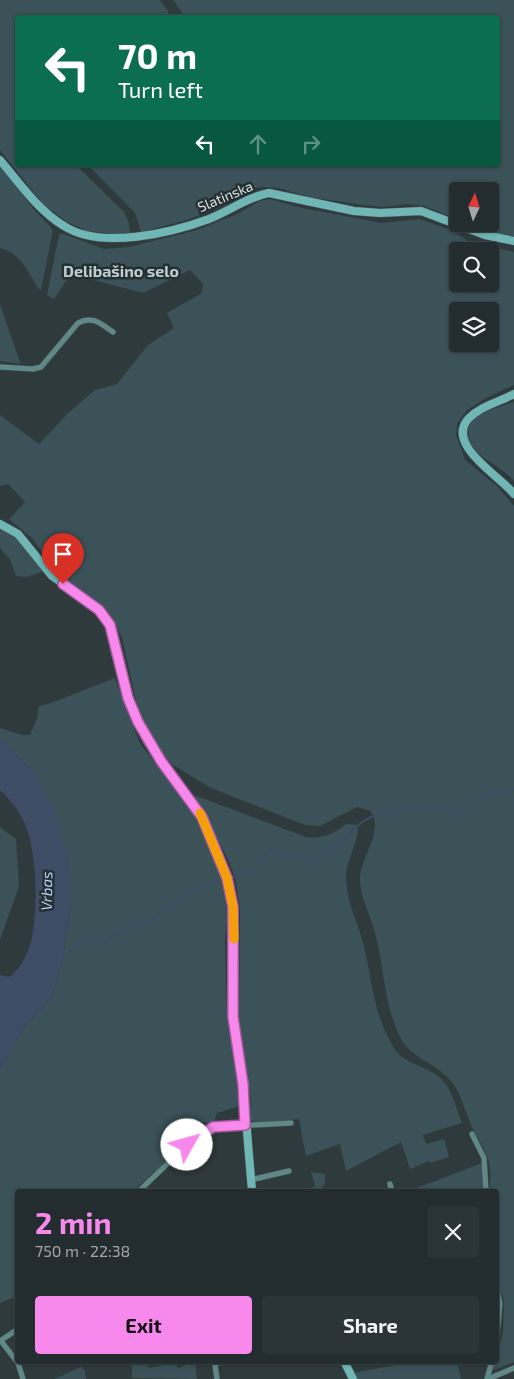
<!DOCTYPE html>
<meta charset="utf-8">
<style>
:root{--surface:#232c2e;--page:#2b3436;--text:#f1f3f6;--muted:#a3a7aa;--line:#40484a;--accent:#f788ec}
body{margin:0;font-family:"Exo 2",sans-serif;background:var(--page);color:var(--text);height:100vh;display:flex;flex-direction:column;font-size:19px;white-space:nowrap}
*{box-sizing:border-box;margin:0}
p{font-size:16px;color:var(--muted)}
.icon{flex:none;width:28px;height:28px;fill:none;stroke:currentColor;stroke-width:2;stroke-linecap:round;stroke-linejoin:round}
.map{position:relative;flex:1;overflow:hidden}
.details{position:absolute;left:15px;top:1189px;width:484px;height:175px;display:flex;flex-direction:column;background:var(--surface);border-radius:5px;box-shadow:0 1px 4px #0004,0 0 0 1px var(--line)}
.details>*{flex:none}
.guide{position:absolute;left:15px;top:15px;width:485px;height:152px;border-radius:5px;box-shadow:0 1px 4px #0004,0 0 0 1px var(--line);background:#0b6e4f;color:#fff;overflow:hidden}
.needle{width:32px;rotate:4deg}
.controls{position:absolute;left:449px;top:182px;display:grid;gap:10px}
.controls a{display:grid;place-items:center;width:50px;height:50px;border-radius:5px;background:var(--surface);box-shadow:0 1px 4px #0004,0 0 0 1px var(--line);font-size:25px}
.pin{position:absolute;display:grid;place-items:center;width:42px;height:42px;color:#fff;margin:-51px -21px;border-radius:50% 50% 50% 0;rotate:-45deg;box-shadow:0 0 5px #0007}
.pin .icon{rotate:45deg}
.me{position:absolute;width:55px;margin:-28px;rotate:52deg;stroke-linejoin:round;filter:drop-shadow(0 0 4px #0008)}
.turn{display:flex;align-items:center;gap:18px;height:105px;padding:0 20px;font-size:22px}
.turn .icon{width:65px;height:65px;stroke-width:2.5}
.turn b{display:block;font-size:35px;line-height:42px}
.lanes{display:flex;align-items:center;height:48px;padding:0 20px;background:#0003;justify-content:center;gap:25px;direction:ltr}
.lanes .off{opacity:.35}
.round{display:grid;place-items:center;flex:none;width:52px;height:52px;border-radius:5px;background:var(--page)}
.summary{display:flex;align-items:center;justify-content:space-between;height:85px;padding:0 20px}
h1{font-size:30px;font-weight:700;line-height:38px;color:var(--accent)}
.button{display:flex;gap:10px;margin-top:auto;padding:10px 20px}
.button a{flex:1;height:58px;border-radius:5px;background:var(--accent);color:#111;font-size:20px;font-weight:700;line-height:58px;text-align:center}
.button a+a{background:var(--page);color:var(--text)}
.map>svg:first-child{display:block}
</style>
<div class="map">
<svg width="514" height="1379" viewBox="0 0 514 1379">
<rect width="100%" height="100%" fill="#2f3a3d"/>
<!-- green -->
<g fill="#3a5258" fill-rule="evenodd">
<path d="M0,0H160L168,11L169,17L18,18V165H76L124,212L129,223L130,233L124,235L87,231L67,222L43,204L0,150Z"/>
<path d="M173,0H514V237L496,234L467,224H490V191H458L457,219L424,206L406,204L385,207L363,205L310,197L278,188L263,187L255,188L225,205L187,220L141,232L135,213L88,165H498V18L185,17Z"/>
<path d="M0,165L32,207L53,230L41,290L38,288C29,272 19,252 0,248Z"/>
<path d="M270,199L302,208L382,223L420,219L448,229L468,241L514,252V385L488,397L467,410L457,424L456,435L465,460L498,487L514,506V1362L494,1370L492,1367L496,1361L503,1332L504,1300L496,1280V1191H489C495,1151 479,1149 468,1117C461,1100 459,1087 445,1075C428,1059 409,1058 398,1033C383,1000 384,961 373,926C368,910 359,894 360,876C363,853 383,833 371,811L357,807L320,826L305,825L211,788L173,765L152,744L140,719L122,638L113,621L102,607L74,586L52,566L32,538L9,519L25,502L8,484L0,486V415L39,444L66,415L95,390L117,384L148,345L174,328L167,313L202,293L203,284L190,270L143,293L71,274L54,299L47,295L59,235L61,233L104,249L129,247L197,230L237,214L260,201ZM458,251H490V284H458ZM458,311H490V344H458Z"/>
<path d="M0,305C8,325 13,344 21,364L0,361Z"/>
<path d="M514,402V481C506,471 493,465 483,457C443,424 485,411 514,402Z"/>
<path d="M0,528L16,538L44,571L27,577L16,576L10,559L0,548Z"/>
<path d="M115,678L140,744L192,808L222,878L228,916L225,940L227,1015L241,1100L237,1107L217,1113L214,1122L202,1123L191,1131L194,1136L133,1191H18L17,1296L0,1303V1069L25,1026L52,997L63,957L71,902L34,773L0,738V728L22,735H30L37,718L39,706L51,703Z"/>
<path d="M194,795L306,837C322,839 334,834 346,824L358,825C359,842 346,860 346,877C346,900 356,918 362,939C373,980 371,1009 394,1048C403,1063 422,1065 435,1074C452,1085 455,1106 462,1123L423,1135L426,1144L444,1139L449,1157L430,1163L429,1161L410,1169L401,1142L346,1171L340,1144L306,1156L299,1119L257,1123L250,1120L251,1100L239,1022L240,908L236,882L229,861Z"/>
<path d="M0,827L16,839L19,886L0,940Z"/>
<path d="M482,1163L485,1182L483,1191H445L444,1189L436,1191H418L417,1188Z"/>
<path d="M311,1172L325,1174V1183L320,1191H304L315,1186Z"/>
<path d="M132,1361H147L148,1368L176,1363L178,1368L186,1365V1361H195L197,1379L132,1378Z"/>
<path d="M418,1361H457L461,1379H357L353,1373Z"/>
<path d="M81,1367L85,1371L86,1379H54Z"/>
</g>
<!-- water -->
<path fill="#3e4c65" d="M0,738L34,773L54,810L68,857L71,902L63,957L52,997L25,1026L0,1069V975L10,977C21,967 29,953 32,937C38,907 37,852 25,824C19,810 10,800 0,790Z"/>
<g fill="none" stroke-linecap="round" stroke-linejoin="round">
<!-- stream -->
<g stroke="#3e4c65" stroke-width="2">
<path d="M229,878C259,872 254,872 271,849C281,848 295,862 310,860C331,858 349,829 367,819C379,813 414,806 427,806C439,806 451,816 464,812C471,810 475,802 481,798C492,792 503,793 514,789"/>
<path d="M63,954L70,953L78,944H84L96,939L103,943L131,924L149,923L181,897L215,881L224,879"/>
</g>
<!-- street casing -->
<g stroke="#4e585b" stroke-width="6">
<g id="street">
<path d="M0,367L33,369L41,367L78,323C92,315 101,324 113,332"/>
<path d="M472,1134L484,1158L486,1191"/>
<path d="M250,1180L289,1171"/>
<path d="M390,1184L392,1191"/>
<path d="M139,1191L187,1145L213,1127L291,1123"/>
<path d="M496,1286L500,1303L496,1347"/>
<path d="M0,1341L18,1329"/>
<path d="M1,1341L18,1363L23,1379"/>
<path d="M217,1379L215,1365L221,1361"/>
<path d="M487,1379L492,1361"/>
<path d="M488,1379L514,1368"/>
</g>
</g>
<!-- secondary casing -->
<g stroke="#4e585b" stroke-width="9">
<g id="secondary">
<path d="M0,160C19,183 39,211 64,226C101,250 171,233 209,219C230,211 247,197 269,193L354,211L380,213L421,211L485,235L514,241"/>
<path d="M514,394C499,402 481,406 469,418C444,444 500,476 514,494"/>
<path d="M0,524L18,534L52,576L93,604L105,616L113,633L128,698L138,722L147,741L168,772L202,817L227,878L233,907V1017L243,1084L252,1191"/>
<path d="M344,1361L353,1379"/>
</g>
</g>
<!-- street -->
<use href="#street" stroke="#5e8987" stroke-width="5"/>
<!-- secondary -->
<use href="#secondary" stroke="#6fb6b4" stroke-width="8"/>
</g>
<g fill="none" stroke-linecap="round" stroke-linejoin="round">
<!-- route casing -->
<g stroke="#a15899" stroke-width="12">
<path id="route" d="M63,584L99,610L110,625L128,698L138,722L161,761L202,817L227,878L233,907V1017L243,1084L245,1125L213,1127L187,1145"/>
</g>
<!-- route -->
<use href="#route" stroke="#f788ec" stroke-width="9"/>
<!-- slow -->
<path stroke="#f59e0b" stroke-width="9" d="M200,813L227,878L233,907L234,939"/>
</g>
<g text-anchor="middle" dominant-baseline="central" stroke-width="5" stroke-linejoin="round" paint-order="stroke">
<!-- street labels -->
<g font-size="14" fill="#dbe2e4" stroke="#253033">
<text transform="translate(225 196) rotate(-23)">Slatinska</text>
</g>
<!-- water labels -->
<g font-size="15" font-style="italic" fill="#bcd3fa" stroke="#253033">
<text transform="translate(46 891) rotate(-89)">Vrbas</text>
</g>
<!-- quarter labels -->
<g font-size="16" font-weight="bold" fill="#bfccd0" stroke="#253033">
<text x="121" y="270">Delibašino selo</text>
</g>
</g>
</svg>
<div class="controls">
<a><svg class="needle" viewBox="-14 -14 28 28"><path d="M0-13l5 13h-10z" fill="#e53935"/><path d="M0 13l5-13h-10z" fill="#a3a7aa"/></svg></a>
<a><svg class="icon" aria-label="search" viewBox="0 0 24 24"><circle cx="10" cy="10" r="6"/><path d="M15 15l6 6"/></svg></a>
<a><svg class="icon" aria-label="layers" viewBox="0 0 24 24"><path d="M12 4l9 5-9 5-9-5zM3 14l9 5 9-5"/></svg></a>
</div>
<div class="pin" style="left:63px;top:584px;background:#d93025"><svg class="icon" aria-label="arrive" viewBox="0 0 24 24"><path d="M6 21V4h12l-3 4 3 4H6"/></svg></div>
<svg class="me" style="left:187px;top:1145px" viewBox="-20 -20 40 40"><circle r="19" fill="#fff"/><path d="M0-13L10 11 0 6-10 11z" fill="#f788ec"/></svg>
<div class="guide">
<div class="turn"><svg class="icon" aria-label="left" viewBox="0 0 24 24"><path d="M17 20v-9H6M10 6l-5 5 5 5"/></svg><div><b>70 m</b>Turn left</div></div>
<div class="lanes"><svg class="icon" aria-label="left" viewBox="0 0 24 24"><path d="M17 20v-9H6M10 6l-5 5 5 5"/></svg><svg class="icon off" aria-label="ahead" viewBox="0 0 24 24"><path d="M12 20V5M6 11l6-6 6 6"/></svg><svg class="icon off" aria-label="right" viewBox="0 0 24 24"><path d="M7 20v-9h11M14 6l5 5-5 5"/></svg></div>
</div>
<section class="details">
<div class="summary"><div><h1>2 min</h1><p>750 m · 22:38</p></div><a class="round"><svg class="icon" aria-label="close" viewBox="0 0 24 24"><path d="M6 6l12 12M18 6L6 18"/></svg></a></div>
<div class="button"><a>Exit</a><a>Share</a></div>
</section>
</div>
